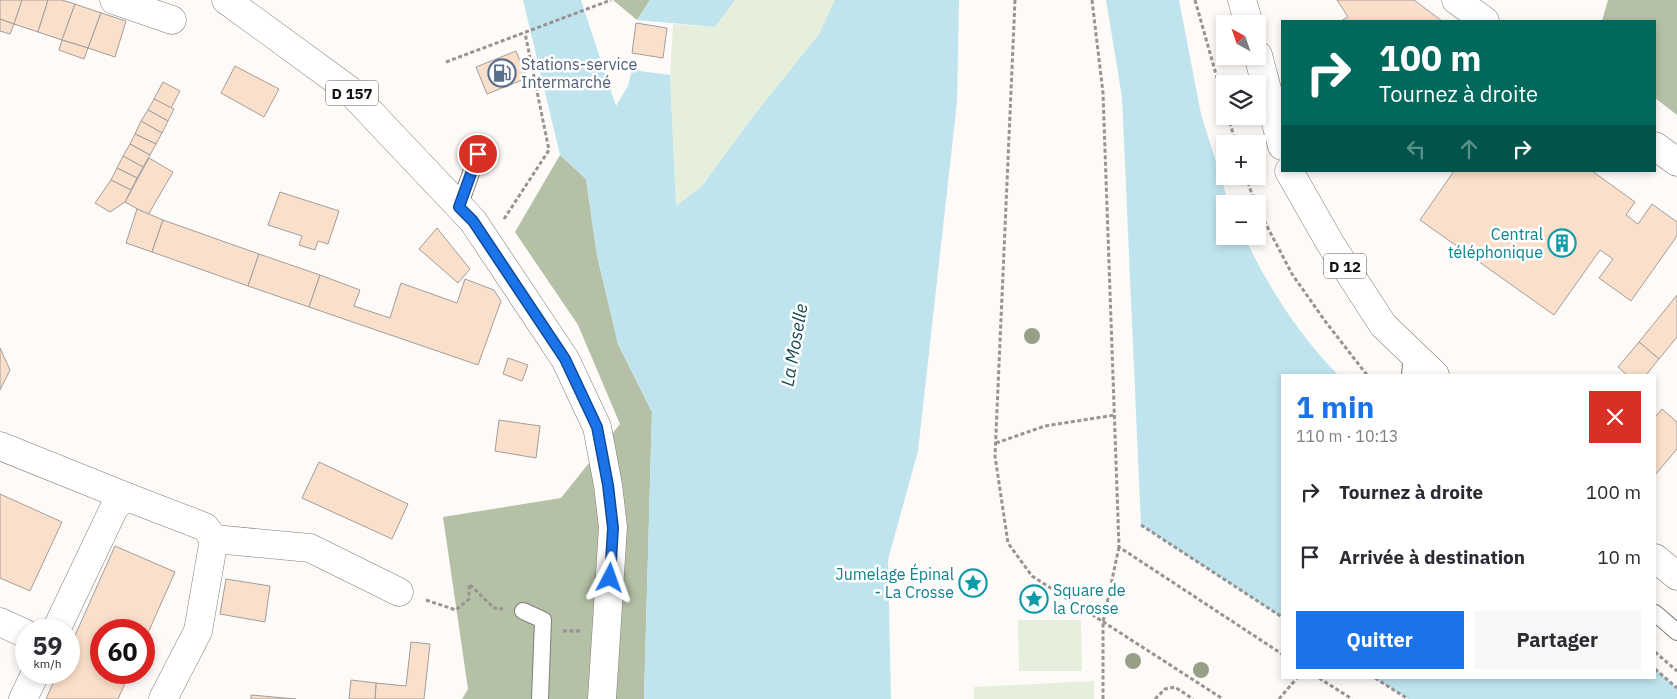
<!DOCTYPE html>
<html lang="fr">
<meta charset="utf-8">
<style>
:root{--surface:#fff;--page:#f7f7f7;--text:#2b2b33;--muted:#7c7c81;--accent:#1a73e8}
body{margin:0;font-family:"IBM Plex Sans",sans-serif;background:var(--page);color:var(--text);height:100vh;display:flex;flex-direction:column;font-size:19px;white-space:nowrap}
*{box-sizing:border-box;margin:0}
p{font-size:16px;color:var(--muted)}
.icon{flex:none;width:28px;height:28px;fill:none;stroke:currentColor;stroke-width:2;stroke-linecap:round;stroke-linejoin:round}
.map{position:relative;flex:1;overflow:hidden}
.sheet{position:absolute;left:1281px;top:374px;width:375px;height:305px;display:flex;flex-direction:column;background:var(--surface);border-radius:0px;box-shadow:0 2px 8px #0003}
.sheet>*{flex:none}
.banner{position:absolute;left:1281px;top:20px;width:375px;height:152px;border-radius:0px;box-shadow:0 2px 8px #0003;background:#00695c;color:#fff;overflow:hidden}
.needle{width:32px;rotate:320deg}
.fabs{position:absolute;left:1216px;top:15px;display:grid;gap:10px}
.fabs a{display:grid;place-items:center;width:50px;height:50px;border-radius:0px;background:var(--surface);box-shadow:0 2px 8px #0003;font-size:25px}
.speed{position:absolute;left:15px;top:619px;display:flex;gap:10px;font-size:25px;font-weight:700;text-align:center}
.speed>*{display:grid;place-content:center;width:65px;height:65px;border-radius:50%;background:var(--surface);box-shadow:0 2px 8px #0003;line-height:1}
.speed small{font-size:12px;font-weight:400}
.speed .limit{border:8px solid #d22;background:#fff;color:#111}
.pin{position:absolute;display:grid;place-items:center;width:42px;height:42px;color:#fff;margin:-21px;border:2px solid #fff;border-radius:50%;box-shadow:0 1px 5px #0007}
.me{position:absolute;width:55px;margin:-28px;rotate:4deg;stroke-linejoin:round;filter:drop-shadow(0 0 4px #0008)}
.turn{display:flex;align-items:center;gap:18px;height:105px;padding:0 15px;font-size:22px}
.turn .icon{width:65px;height:65px;stroke-width:2.5}
.turn b{display:block;font-size:35px;line-height:42px}
.lanes{display:flex;align-items:center;height:48px;padding:0 15px;background:#0003;justify-content:center;gap:25px;direction:ltr}
.lanes .off{opacity:.35}
.round{display:grid;place-items:center;flex:none;width:52px;height:52px;border-radius:0px;background:var(--page)}
.overview{display:flex;align-items:center;justify-content:space-between;height:85px;padding:0 15px}
h1{font-size:30px;font-weight:800;line-height:38px;color:var(--accent)}
.primary-button{display:flex;gap:10px;margin-top:auto;padding:10px 15px}
.primary-button a{flex:1;height:58px;border-radius:0px;background:var(--accent);color:#fff;font-size:20px;font-weight:800;line-height:58px;text-align:center}
.primary-button a+a{background:var(--page);color:var(--text)}
ul{padding:0;list-style:none}
li{display:flex;align-items:center;gap:15px;height:65px;padding:0 15px}
li div{flex:1}
li b{display:block;font-size:19px}
li em{font-style:normal}
.map>svg:first-child{display:block}
</style>
<div class="map">
<svg width="1677" height="699" viewBox="0 0 1677 699">
<rect width="100%" height="100%" fill="#fdfaf8"/>
<!-- green -->
<g fill="#e6efdc">
<path d="M735,0H835L819,34L751,119L702,186L676,206L670,75L673,24L715,27Z"/>
<path d="M1018,620H1081L1082,671H1019Z"/>
<path d="M1094,681V699H974V687Z"/>
</g>
<!-- forest -->
<g fill="#b5c1a6">
<path d="M613,0H650L637,20Z"/>
<path d="M1608,0H1677V115L1655,98V21H1602Z"/>
<path d="M560,155L586,179L597,255L618,344L652,412L644,699H462L468,689L443,517L561,498L620,424L578,325L515,232Z"/>
</g>
<!-- water -->
<g fill="#bfe4ed">
<path d="M523,0H581L616,106L628,86L632,70L670,75L676,206L702,186L751,119L819,34L835,0H959L957,102L918,451L888,560L891,699H644L652,412L618,344L597,255L586,179L560,155Z"/>
<path d="M650,0H735L715,27L637,20Z"/>
<path d="M1106,0H1179L1201,114L1229,204H1225V236H1244C1268,287 1299,335 1338,375H1282V617L1141,525L1122,97Z"/>
<path d="M1655,669L1677,688V699H1408L1375,678H1655Z"/>
</g>
<!-- building -->
<g fill="#fadfca" stroke="#a19e9c">
<path d="M0,0H22L14,24L0,19Z"/>
<path d="M22,0H48L38,32L14,24Z"/>
<path d="M48,0H62L75,4L62,40L38,32Z"/>
<path d="M1337,0H1414L1442,21H1341L1348,17Z"/>
<path d="M75,4L101,13L88,48L62,40Z"/>
<path d="M101,13L126,21L115,57L88,48Z"/>
<path d="M0,19L14,24L10,34L0,31Z"/>
<path d="M636,23L667,28L663,58L632,53Z"/>
<path d="M62,40L88,48L84,59L59,50Z"/>
<path d="M516,51L527,78L487,94L476,67Z"/>
<path d="M235,66L279,89L264,117L221,93Z"/>
<path d="M163,82L180,91L171,108L154,99Z"/>
<path d="M154,99L174,109L168,121L148,110Z"/>
<path d="M148,110L168,121L162,133L141,121Z"/>
<path d="M141,121L162,133L156,144L135,134Z"/>
<path d="M135,134L156,144L150,155L130,144Z"/>
<path d="M130,144L150,155L143,167L123,156Z"/>
<path d="M123,156L143,167L137,178L117,168Z"/>
<path d="M149,158L173,172L148,215L125,202Z"/>
<path d="M117,168L137,178L131,190L111,180Z"/>
<path d="M1454,171H1592L1635,202L1626,215L1638,224L1652,204L1677,222V236L1631,301L1599,278L1613,259L1600,250L1554,315L1420,220Z"/>
<path d="M111,180L131,190L125,202L110,212L95,203Z"/>
<path d="M280,192L339,211L328,244L318,241L315,250L299,245L302,236L268,225Z"/>
<path d="M137,209L163,220L152,252L126,243Z"/>
<path d="M163,220L259,254L248,286L152,252Z"/>
<path d="M437,228L470,269L458,283L419,249Z"/>
<path d="M259,254L320,275L309,307L248,286Z"/>
<path d="M320,275L360,290L354,306L390,318L401,283L457,303L465,279L494,290L501,301L478,365L309,307Z"/>
<path d="M1677,295V337L1659,359L1639,342Z"/>
<path d="M1639,342L1659,359L1646,375H1627L1618,367Z"/>
<path d="M0,348L10,370L0,390Z"/>
<path d="M508,358L528,365L522,381L503,374Z"/>
<path d="M1662,409L1677,422V449L1655,475V417Z"/>
<path d="M499,420L540,426L536,458L495,451Z"/>
<path d="M319,462L408,504L392,539L302,498Z"/>
<path d="M0,494L62,522L30,591L0,578Z"/>
<path d="M115,546L175,572L144,642V630H101V672H130L118,699H46L58,672H69V649Z"/>
<path d="M226,579L270,586L265,622L220,614Z"/>
<path d="M411,642L430,644L424,699H375L376,683L406,686Z"/>
<path d="M351,680L376,683L375,699H349Z"/>
<path d="M251,695L296,699H251Z"/>
</g>
<g fill="none" stroke-linecap="round" stroke-linejoin="round">
<!-- service casing -->
<g stroke="#807d7b" stroke-width="18">
<g id="service">
<path d="M459,207L478,153"/>
<path d="M1410,375L1412,353"/>
<path d="M523,611L543,620L540,699"/>
<path d="M1655,613L1677,632"/>
</g>
</g>
<!-- minor casing -->
<g stroke="#807d7b" stroke-width="29">
<g id="minor">
<path d="M114,0L172,20"/>
<path d="M1456,0L1485,21"/>
<path d="M1655,146L1677,162"/>
<path d="M0,446L127,497"/>
<path d="M214,539L310,548L399,592"/>
<path d="M0,622L26,634"/>
<path d="M56,630L115,506L127,497L205,527L214,539L198,631L163,699"/>
<path d="M23,699L36,672"/>
</g>
</g>
<!-- primary casing -->
<g stroke="#807d7b" stroke-width="29">
<g id="primary">
<path d="M226,0L348,89L473,221L565,359L597,427L608,485L613,527L602,699"/>
<path d="M1242,0L1249,24"/>
<path d="M1258,55L1282,146"/>
<path d="M1289,171L1330,243L1383,325L1435,375"/>
<path d="M1655,558L1677,576"/>
</g>
</g>
<!-- path -->
<g stroke="#979493" stroke-width="3" stroke-dasharray="4 2.5" stroke-linecap="butt">
<path d="M1015,0L995,456L1008,543L1032,576L1223,699"/>
<path d="M1092,0L1103,93L1119,547L1282,654"/>
<path d="M1195,0L1225,106"/>
<path d="M446,62L611,0"/>
<path d="M1228,116L1236,144"/>
<path d="M1246,176L1255,204"/>
<path d="M1258,209L1292,274L1325,321L1367,375"/>
<path d="M504,219L549,150L525,33"/>
<path d="M996,443L1045,426L1115,415"/>
<path d="M1141,525L1282,617"/>
<path d="M426,600L456,610L469,599V584L494,608L503,609"/>
<path d="M563,631H580"/>
<path d="M1655,652L1677,671"/>
<path d="M1655,669L1677,688"/>
<path d="M1319,678L1352,699"/>
<path d="M1375,678L1408,699"/>
<path d="M1103,699V622L1119,547"/>
<path d="M1155,699L1165,689L1175,687L1193,699"/>
<path d="M1279,699L1297,678"/>
</g>
<!-- service -->
<use href="#service" stroke="#fff" stroke-width="16"/>
<!-- minor -->
<use href="#minor" stroke="#fff" stroke-width="28"/>
<!-- primary -->
<use href="#primary" stroke="#fff" stroke-width="28"/>
</g>
<!-- trees -->
<g fill="#97a087">
<circle cx="1032" cy="336" r="8"/>
<circle cx="1133" cy="661" r="8"/>
<circle cx="1201" cy="670" r="8"/>
</g>
<g fill="none" stroke-linecap="round" stroke-linejoin="round">
<!-- route casing -->
<g stroke="#114b97" stroke-width="12">
<path id="route" d="M478,154L459,207L473,221L565,359L597,427L608,485L613,528L610,578"/>
</g>
<!-- route -->
<use href="#route" stroke="#1a73e8" stroke-width="9"/>
</g>
<!-- icons -->
<defs>
<g id="fuel-ring" transform="scale(1.4375)"><circle r="9.5" fill="#fff" stroke="#5c6f8a" stroke-width="1.5"/><path d="M-5.5-6h7V0h2V4h1.3V-2.5L3-4.5l.8-.8L6-3V5H2.5V1h-1V6h-7ZM-4.2-4.7v3.2H.2V-4.7Z" fill="#5c6f8a"/></g>
<g id="building-ring" transform="scale(1.4375)"><circle r="9.5" fill="#fff" stroke="#0f9aa8" stroke-width="1.5"/><path d="M-4-6H4V6H1V3H-1V6H-4ZM-2.5-4.3h1.7v1.8h-1.7ZM.8-4.3h1.7v1.8H.8ZM-2.5-1h1.7V.8h-1.7ZM.8-1h1.7V.8H.8Z" fill="#0f9aa8"/></g>
<g id="sight-ring" transform="scale(1.4375)"><circle r="9.5" fill="#fff" stroke="#0f9aa8" stroke-width="1.5"/><path d="M0-6L1.8-2.2L6-1.7L2.9 1.2L3.7 5.4L0 3.3L-3.7 5.4L-2.9 1.2L-6-1.7L-1.8-2.2Z" fill="#0f9aa8"/></g>
</defs>
<g fill-rule="evenodd">
<use href="#fuel-ring" x="502" y="73"/>
<use href="#building-ring" x="1562" y="243"/>
<use href="#sight-ring" x="973" y="583"/>
<use href="#sight-ring" x="1034" y="599"/>
</g>
<g text-anchor="middle" dominant-baseline="central" stroke-width="5" stroke-linejoin="round" paint-order="stroke">
<!-- shield labels -->
<g fill="#fff" stroke="#5a5959" stroke-width="1">
<rect x="326" y="80.5" width="52" height="25" rx="4"/>
<rect x="1324" y="253.5" width="42" height="25" rx="4"/>
</g>
<g font-size="15" font-weight="bold" fill="#131212">
<text x="352" y="93">D 157</text>
<text x="1345" y="266">D 12</text>
</g>
<!-- service labels -->
<g font-size="16" fill="#4e5e75" stroke="#fff" text-anchor="start">
<text x="521" y="64">Stations-service<tspan x="521" dy="18">Intermarché</tspan></text>
</g>
<!-- culture labels -->
<g font-size="16" fill="#0d838f" stroke="#fff" text-anchor="end">
<text x="1543" y="234">Central<tspan x="1543" dy="18">téléphonique</tspan></text>
<text x="954" y="574">Jumelage Épinal<tspan x="954" dy="18">- La Crosse</tspan></text>
<text x="1053" y="590" text-anchor="start">Square de<tspan x="1053" dy="18">la Crosse</tspan></text>
</g>
<!-- water labels -->
<g font-size="18" font-style="italic" fill="#124751" stroke="#fff">
<text transform="translate(794 345) rotate(-80)">La Moselle</text>
</g>
</g>
</svg>
<div class="fabs">
<a><svg class="needle" viewBox="-14 -14 28 28"><path d="M0-13l5 13h-10z" fill="#e53935"/><path d="M0 13l5-13h-10z" fill="#7c7c81"/></svg></a>
<a><svg class="icon" aria-label="layers" viewBox="0 0 24 24"><path d="M12 4l9 5-9 5-9-5zM3 14l9 5 9-5"/></svg></a>
<a>+</a>
<a>−</a>
</div>
<div class="speed"><div>59<small>km/h</small></div><div class="limit">60</div></div>
<div class="pin" style="left:478px;top:154px;background:#d93025"><svg class="icon" aria-label="arrive" viewBox="0 0 24 24"><path d="M6 21V4h12l-3 4 3 4H6"/></svg></div>
<svg class="me" style="left:610px;top:578px" viewBox="-20 -20 40 40"><path d="M0-17L14 15 0 8-14 15z" fill="#1a73e8" stroke="#fff" stroke-width="4"/></svg>
<div class="banner">
<div class="turn"><svg class="icon" aria-label="right" viewBox="0 0 24 24"><path d="M7 20v-9h11M14 6l5 5-5 5"/></svg><div><b>100 m</b>Tournez à droite</div></div>
<div class="lanes"><svg class="icon off" aria-label="left" viewBox="0 0 24 24"><path d="M17 20v-9H6M10 6l-5 5 5 5"/></svg><svg class="icon off" aria-label="ahead" viewBox="0 0 24 24"><path d="M12 20V5M6 11l6-6 6 6"/></svg><svg class="icon" aria-label="right" viewBox="0 0 24 24"><path d="M7 20v-9h11M14 6l5 5-5 5"/></svg></div>
</div>
<section class="sheet">
<div class="overview"><div><h1>1 min</h1><p>110 m · 10:13</p></div><a class="round" style="background:#d93025;color:#fff"><svg class="icon" aria-label="close" viewBox="0 0 24 24"><path d="M6 6l12 12M18 6L6 18"/></svg></a></div>
<ul>
<li><svg class="icon" aria-label="right" viewBox="0 0 24 24"><path d="M7 20v-9h11M14 6l5 5-5 5"/></svg><div><b>Tournez à droite</b></div><em>100 m</em></li>
<li><svg class="icon" aria-label="arrive" viewBox="0 0 24 24"><path d="M6 21V4h12l-3 4 3 4H6"/></svg><div><b>Arrivée à destination</b></div><em>10 m</em></li>
</ul>
<div class="primary-button"><a>Quitter</a><a>Partager</a></div>
</section>
</div>
